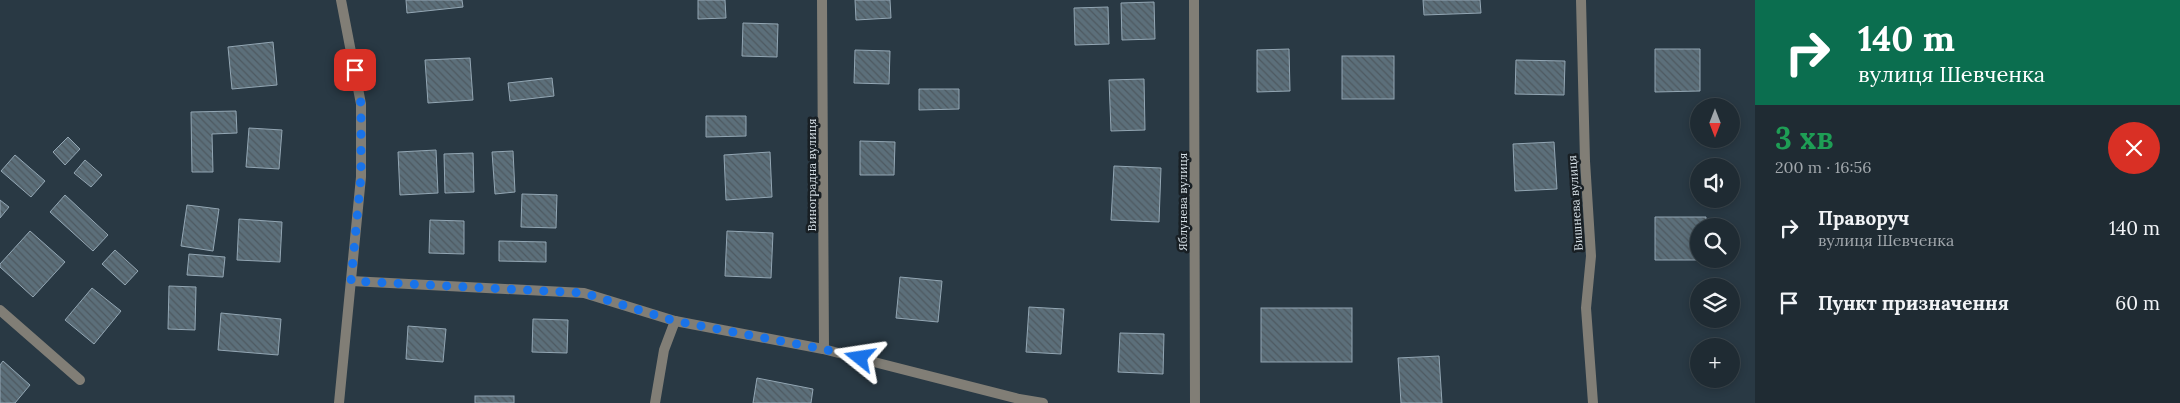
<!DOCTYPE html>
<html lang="uk">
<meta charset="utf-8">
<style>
:root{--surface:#1f2b33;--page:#27333b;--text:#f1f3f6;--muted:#a1a7ac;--line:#3c474e}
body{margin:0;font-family:Lora,serif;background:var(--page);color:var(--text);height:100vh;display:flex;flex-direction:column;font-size:19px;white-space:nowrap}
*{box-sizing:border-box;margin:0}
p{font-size:16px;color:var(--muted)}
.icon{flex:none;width:28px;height:28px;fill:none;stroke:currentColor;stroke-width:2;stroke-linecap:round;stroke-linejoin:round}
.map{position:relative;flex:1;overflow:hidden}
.drawer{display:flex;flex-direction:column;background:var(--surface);width:425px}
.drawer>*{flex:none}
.top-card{background:#0b6e4f;color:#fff;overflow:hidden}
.needle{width:32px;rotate:180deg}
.buttons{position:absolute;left:1690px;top:98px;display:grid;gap:10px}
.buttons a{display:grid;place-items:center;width:50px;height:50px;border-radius:50%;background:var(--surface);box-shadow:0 2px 8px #0003,0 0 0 1px var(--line);font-size:25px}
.pin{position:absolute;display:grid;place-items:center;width:42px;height:42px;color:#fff;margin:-21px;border-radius:10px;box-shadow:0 2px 8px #0006}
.me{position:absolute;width:55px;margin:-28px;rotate:285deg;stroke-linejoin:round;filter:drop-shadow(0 0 4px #0008)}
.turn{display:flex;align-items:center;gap:18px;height:105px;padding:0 20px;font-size:22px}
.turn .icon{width:65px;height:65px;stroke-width:2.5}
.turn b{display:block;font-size:35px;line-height:42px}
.round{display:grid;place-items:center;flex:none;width:52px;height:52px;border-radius:26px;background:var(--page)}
.summary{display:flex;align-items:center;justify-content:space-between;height:85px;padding:0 20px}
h1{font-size:30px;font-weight:800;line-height:38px;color:#1e9e55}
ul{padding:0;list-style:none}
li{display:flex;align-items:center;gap:15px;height:75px;padding:0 20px}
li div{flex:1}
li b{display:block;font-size:19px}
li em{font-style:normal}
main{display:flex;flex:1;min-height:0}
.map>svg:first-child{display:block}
</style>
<main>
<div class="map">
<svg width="1755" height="403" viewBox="0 0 1755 403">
<defs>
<pattern id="building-back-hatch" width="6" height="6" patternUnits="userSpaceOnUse" patternTransform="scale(1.25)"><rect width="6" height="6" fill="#5c6f7a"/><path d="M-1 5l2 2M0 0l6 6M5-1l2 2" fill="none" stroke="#4e5960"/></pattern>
</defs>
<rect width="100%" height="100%" fill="#293944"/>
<!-- building -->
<g fill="url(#building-back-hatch)" stroke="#93a6b3">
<path d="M406,0H462L463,7L407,13Z"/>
<path d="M698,0H725L726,18L698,19Z"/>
<path d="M855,0H890L891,18L856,20Z"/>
<path d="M1423,0H1480L1481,13L1424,15Z"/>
<path d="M1154,2L1155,39L1122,40L1121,3Z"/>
<path d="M1108,7L1109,44L1075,45L1074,8Z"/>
<path d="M743,23L778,24L777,57L742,56Z"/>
<path d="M273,42L277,85L232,89L228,47Z"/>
<path d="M1289,49L1290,91L1257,92V50Z"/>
<path d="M1655,49H1700V91L1655,92Z"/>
<path d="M855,50L890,51L889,84L854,83Z"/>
<rect x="1342" y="56" width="52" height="43"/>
<path d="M470,58L473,100L428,103L425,60Z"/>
<path d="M1516,60L1565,61L1564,95L1515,94Z"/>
<path d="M552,78L554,96L510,101L508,83Z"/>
<path d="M1144,79L1145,130L1111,131L1109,80Z"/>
<path d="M919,89H959V109L919,110Z"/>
<path d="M236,111L237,133L212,134L213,172H192L191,112Z"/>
<path d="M706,116H746V136L706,137Z"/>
<path d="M249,128L282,130L279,169L246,167Z"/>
<path d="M68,137L80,149L65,165L53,152Z"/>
<path d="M860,141L895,142L894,175H860Z"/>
<path d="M1554,142L1557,189L1515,191L1513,144Z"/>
<path d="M436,150L438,193L400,195L398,152Z"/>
<path d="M513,151L515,192L495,194L492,152Z"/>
<path d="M770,152L772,197L726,200L724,155Z"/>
<path d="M473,153L474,192L445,193L444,154Z"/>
<path d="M15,155L45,181L31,197L1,171Z"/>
<path d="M85,160L102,175L91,187L74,173Z"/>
<path d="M1114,166L1161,168L1159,222L1111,220Z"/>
<path d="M522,194L557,195L556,228L521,227Z"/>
<path d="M65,195L108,235L93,251L50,212Z"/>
<path d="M0,200L9,207L0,218Z"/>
<path d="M187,205L219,209L213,251L181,246Z"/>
<path d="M1655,217H1706V226H1699V259L1706,260H1655Z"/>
<path d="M239,219L282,222L280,262L237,260Z"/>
<path d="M430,220L464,221V254L429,253Z"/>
<path d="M30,231L65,262L33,297L0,267V264Z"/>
<path d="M727,231L773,233L771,278L725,276Z"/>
<path d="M499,241L546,242V262L499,261Z"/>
<path d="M115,250L138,271L125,285L102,264Z"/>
<path d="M189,254L225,257L223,277L187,275Z"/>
<path d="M900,277L942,281L938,322L896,318Z"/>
<path d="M169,286L196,287L195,330L168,329Z"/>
<path d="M92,288L121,311L94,344L65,320Z"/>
<path d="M1029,307L1064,309L1061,354L1026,352Z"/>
<rect x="1261" y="308" width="91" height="54"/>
<path d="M221,313L281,319L278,355L218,350Z"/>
<path d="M533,319L568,320L567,353L532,352Z"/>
<path d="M408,326L446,329L443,362L406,359Z"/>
<path d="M1120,333L1164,334L1163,374L1118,372Z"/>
<path d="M1439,356L1442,403H1401L1398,358Z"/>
<path d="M3,361L30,385L15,403H0V365Z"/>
<path d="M757,378L813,389L811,403H753Z"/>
<rect x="475" y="396" width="39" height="7"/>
</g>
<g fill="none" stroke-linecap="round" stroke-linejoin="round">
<!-- minor -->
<g stroke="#817e76" stroke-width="10">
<path d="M822,0L824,349"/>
<path d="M1194,0L1195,403"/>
<path d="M1581,0L1585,161L1591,256L1586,308L1593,403"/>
<path d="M351,281L584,293L675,321L823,349L1019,399L1043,403"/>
<path d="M0,310L80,380"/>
<path d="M339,403L361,177V104L341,0"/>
<path d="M655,403L664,350L675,321"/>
</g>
</g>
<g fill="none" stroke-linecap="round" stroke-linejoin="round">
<!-- route -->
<path stroke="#1a73e8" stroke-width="9" stroke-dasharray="0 16.2" d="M355,70L361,104V176L351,281L584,293L675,321L823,349L860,358"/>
</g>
<g text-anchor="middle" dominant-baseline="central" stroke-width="5" stroke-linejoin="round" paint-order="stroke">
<!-- street labels -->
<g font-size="12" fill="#d6e0e7" stroke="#181f24">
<text transform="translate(811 175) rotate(-90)">Виноградна вулиця</text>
<text transform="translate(1182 202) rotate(-90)">Яблунева вулиця</text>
<text transform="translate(1575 203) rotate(-94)">Вишнева вулиця</text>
</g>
</g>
</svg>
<div class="buttons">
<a><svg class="needle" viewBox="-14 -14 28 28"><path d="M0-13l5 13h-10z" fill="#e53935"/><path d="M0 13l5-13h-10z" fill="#a1a7ac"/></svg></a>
<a><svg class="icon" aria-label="sound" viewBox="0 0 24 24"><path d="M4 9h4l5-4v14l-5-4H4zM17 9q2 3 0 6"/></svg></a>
<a><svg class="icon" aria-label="search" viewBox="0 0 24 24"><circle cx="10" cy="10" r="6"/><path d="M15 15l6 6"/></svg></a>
<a><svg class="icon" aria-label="layers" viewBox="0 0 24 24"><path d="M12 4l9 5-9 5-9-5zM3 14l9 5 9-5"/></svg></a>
<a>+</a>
</div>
<div class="pin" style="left:355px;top:70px;background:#d93025"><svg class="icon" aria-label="arrive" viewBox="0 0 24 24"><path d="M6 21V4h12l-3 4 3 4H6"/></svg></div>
<svg class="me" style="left:860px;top:358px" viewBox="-20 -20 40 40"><path d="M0-17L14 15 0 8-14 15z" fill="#1a73e8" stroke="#fff" stroke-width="4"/></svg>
</div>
<section class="drawer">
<div class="top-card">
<div class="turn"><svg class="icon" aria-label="right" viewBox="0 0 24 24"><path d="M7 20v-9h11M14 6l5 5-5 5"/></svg><div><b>140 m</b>вулиця Шевченка</div></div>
</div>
<div class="summary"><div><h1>3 хв</h1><p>200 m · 16:56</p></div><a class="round" style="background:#d93025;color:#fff"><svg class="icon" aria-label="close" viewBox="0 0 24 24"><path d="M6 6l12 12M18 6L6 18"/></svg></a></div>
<ul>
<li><svg class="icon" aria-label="right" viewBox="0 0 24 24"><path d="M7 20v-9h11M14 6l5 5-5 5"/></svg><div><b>Праворуч</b><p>вулиця Шевченка</p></div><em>140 m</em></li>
<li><svg class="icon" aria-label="arrive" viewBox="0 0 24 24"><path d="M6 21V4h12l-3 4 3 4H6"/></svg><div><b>Пункт призначення</b></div><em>60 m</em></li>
</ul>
</section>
</main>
